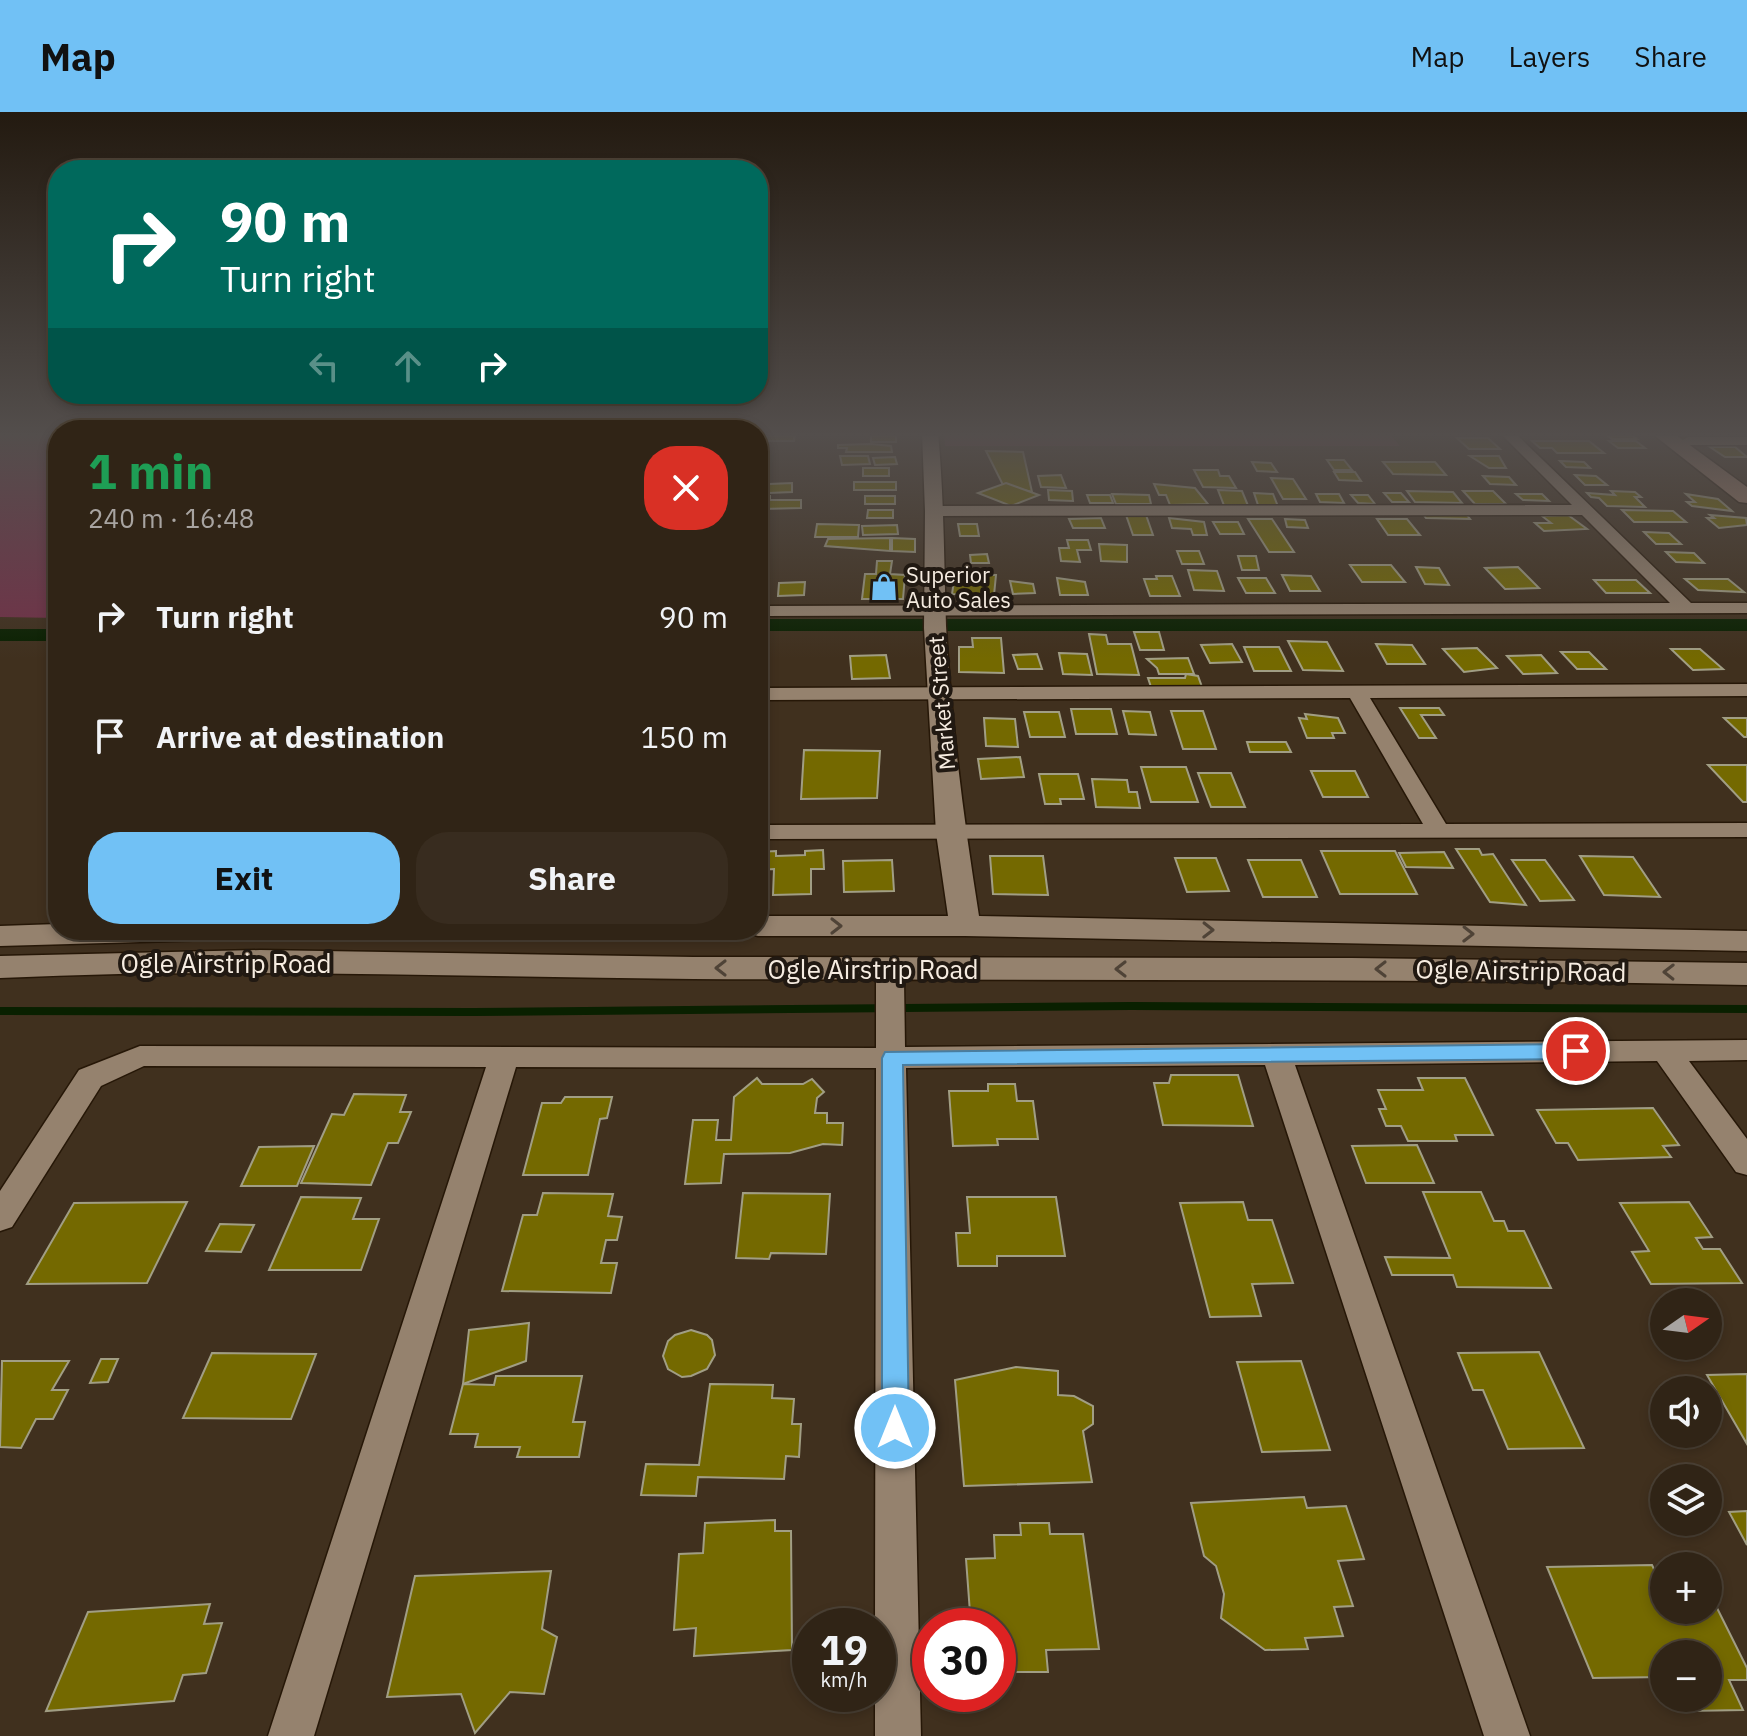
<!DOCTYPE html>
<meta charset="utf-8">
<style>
:root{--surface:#302416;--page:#382c1f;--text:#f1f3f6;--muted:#a8a4a1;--line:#4b4135;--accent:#71c1f5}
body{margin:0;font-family:"IBM Plex Sans",sans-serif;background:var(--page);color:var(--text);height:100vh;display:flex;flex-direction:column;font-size:30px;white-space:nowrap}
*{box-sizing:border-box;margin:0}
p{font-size:26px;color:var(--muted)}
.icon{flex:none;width:44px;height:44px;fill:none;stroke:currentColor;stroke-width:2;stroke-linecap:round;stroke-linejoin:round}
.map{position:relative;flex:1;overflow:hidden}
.drawer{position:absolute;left:48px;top:308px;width:720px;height:520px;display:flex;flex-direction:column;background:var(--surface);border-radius:32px;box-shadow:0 4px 12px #0003,0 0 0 2px var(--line)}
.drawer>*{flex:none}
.banner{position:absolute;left:48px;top:48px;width:720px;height:244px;border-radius:32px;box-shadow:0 4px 12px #0003,0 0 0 2px var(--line);background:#00695c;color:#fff;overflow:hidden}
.needle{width:52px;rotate:76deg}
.fabs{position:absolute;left:1650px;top:1176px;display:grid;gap:16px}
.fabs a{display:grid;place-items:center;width:72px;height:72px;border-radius:50%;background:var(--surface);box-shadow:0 4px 12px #0003,0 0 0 2px var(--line);font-size:40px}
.speed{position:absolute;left:792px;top:1496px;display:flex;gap:16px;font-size:40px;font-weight:700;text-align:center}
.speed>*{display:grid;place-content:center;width:104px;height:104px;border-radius:50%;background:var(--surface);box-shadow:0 4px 12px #0003,0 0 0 2px var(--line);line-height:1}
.speed small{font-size:20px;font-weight:400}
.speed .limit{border:12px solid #d22;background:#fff;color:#111}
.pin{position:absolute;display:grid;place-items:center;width:68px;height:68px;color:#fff;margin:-34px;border:4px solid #fff;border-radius:50%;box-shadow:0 2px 8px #0007}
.me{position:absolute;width:88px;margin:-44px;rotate:0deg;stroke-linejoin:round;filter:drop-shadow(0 0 6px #0008)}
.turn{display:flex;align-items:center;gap:28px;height:168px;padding:0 40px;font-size:36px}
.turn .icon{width:104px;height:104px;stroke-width:2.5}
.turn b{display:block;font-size:56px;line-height:68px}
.lanes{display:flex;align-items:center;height:76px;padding:0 40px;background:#0003;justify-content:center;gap:40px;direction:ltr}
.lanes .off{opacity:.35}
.round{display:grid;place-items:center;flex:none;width:84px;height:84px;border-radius:32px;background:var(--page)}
.overview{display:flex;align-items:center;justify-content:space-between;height:136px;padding:0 40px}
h1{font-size:48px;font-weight:700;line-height:60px;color:#1e9e55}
.cta{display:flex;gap:16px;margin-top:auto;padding:16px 40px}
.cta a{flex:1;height:92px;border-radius:32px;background:var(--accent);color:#111;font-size:32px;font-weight:700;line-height:92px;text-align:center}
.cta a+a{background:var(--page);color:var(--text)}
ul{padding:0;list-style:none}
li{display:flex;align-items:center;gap:24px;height:120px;padding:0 40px}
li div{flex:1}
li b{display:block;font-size:30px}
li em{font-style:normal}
header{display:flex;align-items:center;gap:48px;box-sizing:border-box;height:112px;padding:0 40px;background:var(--accent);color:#111}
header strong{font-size:38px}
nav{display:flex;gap:44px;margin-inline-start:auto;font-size:28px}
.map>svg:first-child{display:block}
</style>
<header>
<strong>Map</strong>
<nav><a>Map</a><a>Layers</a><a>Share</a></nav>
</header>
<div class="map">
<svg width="1747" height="1624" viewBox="0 0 1747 1624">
<rect width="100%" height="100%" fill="#40301e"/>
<!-- green -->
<g fill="#723148">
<path d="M0,320H58V506L0,505Z"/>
<path d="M944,320H1388L1400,334H945Z"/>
</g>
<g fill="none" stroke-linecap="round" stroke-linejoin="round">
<!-- stream -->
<path stroke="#092000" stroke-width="8" d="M0,899L473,900L1131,894L1747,897"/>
<!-- canal -->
<g fill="#092000" fill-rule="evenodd">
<rect x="758" y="507" width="989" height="12"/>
<rect x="0" y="517" width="58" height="12"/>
</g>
</g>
<!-- building -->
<g fill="#746900" stroke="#a19e84" stroke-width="2">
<path d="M1603,320L1629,321L1637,327H1612Z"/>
<path d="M758,322H795L794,329H758Z"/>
<rect x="871" y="322" width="25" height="8"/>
<path d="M1457,326H1488L1500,337H1469Z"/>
<path d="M1532,329H1589L1604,341H1557L1552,336H1540Z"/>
<path d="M1609,329H1636L1645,336H1618Z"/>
<path d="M871,332L891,334L892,340H846L847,336H838V333Z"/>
<path d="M1710,335H1735L1747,345H1725Z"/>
<path d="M986,339L1023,340L1032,380L1003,373Z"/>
<path d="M840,344H868L870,352L842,353Z"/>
<path d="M1470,344H1499L1506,356H1489Z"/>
<path d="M895,345L897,352L875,353L873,346Z"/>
<path d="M1327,348H1344L1352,358H1334Z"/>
<path d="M1560,349L1584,350L1590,356L1566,355Z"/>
<path d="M1252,350L1271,351L1277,360L1257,359Z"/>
<path d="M1383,350H1435L1446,363L1393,362Z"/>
<rect x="863" y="356" width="26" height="8"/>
<path d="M1194,358H1218L1220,364H1229L1236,376L1203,375Z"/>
<path d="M1334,360H1355L1361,369L1339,368Z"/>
<path d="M1061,363L1066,376L1041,375L1038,364Z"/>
<path d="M1575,363L1596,364L1607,373H1585Z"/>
<path d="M1483,364L1509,365L1516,373L1490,372Z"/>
<path d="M1271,366L1293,367L1306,387H1283Z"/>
<rect x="854" y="370" width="42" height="8"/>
<path d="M792,371V380L769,381V372Z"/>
<path d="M1006,371L1039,383L1011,394L978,381Z"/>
<path d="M1154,372L1195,376L1208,392L1170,393L1166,383H1159Z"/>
<path d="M1048,378L1072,379L1073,389L1049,388Z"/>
<path d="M1218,378L1242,379L1249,396H1225Z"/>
<path d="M1407,379L1453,380L1462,391L1415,390Z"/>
<path d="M1463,379H1493L1506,392H1475Z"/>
<path d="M1611,379L1635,380L1641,385H1635L1645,395L1607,394L1599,386L1591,385L1587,381L1615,383Z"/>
<path d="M1254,381L1273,382L1279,397L1259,396Z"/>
<path d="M1384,381H1401L1409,390H1392Z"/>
<path d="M1112,382L1149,383L1151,392H1116Z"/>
<path d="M1316,382H1339L1344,391L1320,390Z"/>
<path d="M1516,382H1542L1549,389L1523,388Z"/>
<path d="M1686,382L1718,387L1732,399L1692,394L1687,390H1695Z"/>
<path d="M1087,383H1110L1113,391H1090Z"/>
<path d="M1351,383H1368L1375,392L1358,391Z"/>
<path d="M758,384H770V388H801V396L758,397Z"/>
<rect x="865" y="384" width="30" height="8"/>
<path d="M868,398H893V406H867Z"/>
<path d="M1622,398L1673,399L1686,410H1634Z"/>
<path d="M1423,402H1466L1470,407L1426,406Z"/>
<path d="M1126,403H1146L1153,423H1133Z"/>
<path d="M1568,403L1587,417L1544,419L1535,411H1551L1542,404Z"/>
<path d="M1710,403L1746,406L1747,413L1719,416L1707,406H1714Z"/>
<path d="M1101,406L1105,416H1073L1069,407Z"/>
<path d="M1169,406L1204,410L1207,423H1193L1191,417L1172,416Z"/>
<path d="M1248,407H1272L1294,440H1269Z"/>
<path d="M1285,407L1305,408L1308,416L1287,415Z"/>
<path d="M1377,407H1407L1420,423H1388Z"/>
<path d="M1213,410H1238L1244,422H1220Z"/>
<path d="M817,412L859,413L858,425H815Z"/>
<path d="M958,412H977L979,424H960Z"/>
<path d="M897,413L898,422L863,423L862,414Z"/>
<path d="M1644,420L1669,421L1681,432H1656Z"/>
<path d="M890,426V439L825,434L828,427Z"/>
<path d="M892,426L915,427V440L892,439Z"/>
<path d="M1067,428H1088L1091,438H1077L1080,450L1061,449L1059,436H1069Z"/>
<path d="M1099,432L1127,433V450L1101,449Z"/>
<path d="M1177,439H1199L1204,452H1182Z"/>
<path d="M1666,440L1694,441L1704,451L1676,450Z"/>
<path d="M987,442L989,451H971L970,443Z"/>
<path d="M1238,444H1256L1259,458H1242Z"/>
<path d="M877,449H892L890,462L905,463L903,487H862L865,462H876Z"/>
<path d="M1350,453H1391L1405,470H1362Z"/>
<path d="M1416,455L1439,456L1449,473L1425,472Z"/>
<path d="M1518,455L1539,476L1505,477L1485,456Z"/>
<path d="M1188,458L1217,459L1224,479L1194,478Z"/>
<path d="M955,462L996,463L994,483L952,482Z"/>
<path d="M1282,463L1311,464L1320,479H1290Z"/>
<path d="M1156,464H1172L1180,484H1150L1144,467H1157Z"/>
<path d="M1057,466L1085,470L1088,483H1060Z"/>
<path d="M1238,466H1266L1275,481H1246Z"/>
<path d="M1685,467H1728L1744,480L1698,478Z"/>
<path d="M1594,468H1636L1650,481H1606Z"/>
<path d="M1010,469L1033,472L1035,481L1013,482Z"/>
<path d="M805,470L804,483L778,484L779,471Z"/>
<path d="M1134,520H1159L1164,538H1140Z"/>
<path d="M1089,522L1106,523L1108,532H1131L1139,563L1097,562Z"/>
<path d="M972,526H1001L1004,561L959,560V535H973Z"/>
<path d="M1288,529L1327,530L1343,559L1303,558Z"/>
<path d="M1232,532L1242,550L1210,551L1201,533Z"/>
<path d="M1376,532L1412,533L1425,552H1387Z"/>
<path d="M1244,535H1279L1291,559H1254Z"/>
<path d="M1477,536L1497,556L1464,560L1443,537Z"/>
<path d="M1671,537H1700L1723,557L1693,558Z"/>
<path d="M1561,540H1589L1606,557H1577Z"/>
<path d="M1059,541L1087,542L1092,563L1063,562Z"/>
<path d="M1037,542L1042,557H1018L1013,543Z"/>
<path d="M886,543L890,566L852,567L850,544Z"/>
<path d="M1541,543L1557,561L1523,562L1507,544Z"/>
<path d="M1188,546L1194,562H1159L1157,556L1147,547Z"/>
<path d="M1186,562L1198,564L1202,575H1151L1148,566H1185Z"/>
<path d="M1400,596H1439L1444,603H1421L1436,626H1419Z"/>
<path d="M1071,597H1111L1117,622H1076Z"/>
<path d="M1123,599L1150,600L1156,623L1129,622Z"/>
<path d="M1171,599H1203L1216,637H1183Z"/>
<path d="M1024,600H1059L1065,625H1030Z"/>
<path d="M1305,602L1338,606L1345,621H1332L1334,626H1307L1299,606L1307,607Z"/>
<path d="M984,606L1015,607L1018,635L986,634Z"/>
<path d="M1724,606H1747V625H1744Z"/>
<path d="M1247,630H1286L1291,640H1250Z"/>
<path d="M804,638L880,639L877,686L801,687Z"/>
<path d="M1020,645L1024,665L981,667L978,647Z"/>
<path d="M1708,653H1747V690H1743Z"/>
<path d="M1141,655H1186L1198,690H1151Z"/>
<path d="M1311,659H1355L1368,685H1323Z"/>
<path d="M1198,661H1231L1245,695H1211Z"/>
<path d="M1039,662H1078L1084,687H1060L1061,692H1045Z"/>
<path d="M1092,667L1127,668L1129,680H1137L1140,696L1096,695Z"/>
<path d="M1456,737H1479L1482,743L1493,742L1526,793L1490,790Z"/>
<path d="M823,738L824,757H811V782L773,783L774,757L758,758V740L776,739V744L805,743V739Z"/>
<path d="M1321,739H1395L1417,782H1340Z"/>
<path d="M1444,740L1453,756L1406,755L1399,741Z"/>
<path d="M990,744H1043L1048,783L993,782Z"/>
<path d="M1580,744L1633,745L1660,785L1604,783Z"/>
<path d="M1175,746H1216L1229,779L1187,780Z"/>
<path d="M892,748L894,779L844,780L843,749Z"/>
<path d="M1248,748H1301L1317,785H1263Z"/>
<path d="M1512,748H1545L1574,788L1540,789Z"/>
<path d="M1171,963H1238L1253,1014L1163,1013L1154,971H1169Z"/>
<path d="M757,966L762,972H803L812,967L824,980L817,986L815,1001H827V1011H843L842,1033L823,1032L790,1041L724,1042L721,1071L685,1072L693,1008H718L716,1028H731L734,985Z"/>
<path d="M1418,966H1465L1493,1023H1455L1457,1029H1408L1401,1014H1386L1379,997H1386L1378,978H1423Z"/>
<path d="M988,972H1015L1017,989H1033L1038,1027H997L998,1033L953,1034L949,979H988Z"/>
<path d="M354,982L406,983L400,1000H411L398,1031H388L371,1073L301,1071L332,1002L344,1003Z"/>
<path d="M565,985H612L607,1006L600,1007L588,1063H523L542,991H561Z"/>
<path d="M1653,996L1679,1033L1663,1034L1671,1045L1578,1048L1568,1031H1556L1537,998Z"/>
<path d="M1417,1033L1434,1071H1366L1352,1034Z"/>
<path d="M314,1034L297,1074H241L259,1035Z"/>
<path d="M1423,1080H1481L1494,1109H1504L1508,1119H1524L1551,1176L1457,1175L1453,1163H1392L1385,1145L1450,1146Z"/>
<path d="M543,1081L613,1082L608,1104L622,1105L617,1128H606L601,1151H617L611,1181L502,1179L523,1103H537Z"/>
<path d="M743,1081L830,1082L826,1142L771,1141L769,1147L736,1146Z"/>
<path d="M301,1085L361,1086L353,1107H379L361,1158H269Z"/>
<path d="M967,1085H1056L1065,1144H997V1154H958L956,1121H970Z"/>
<path d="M187,1090L147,1171L27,1172L74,1091Z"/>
<path d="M1243,1090L1248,1108H1272L1293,1171L1252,1172L1261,1204L1210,1205L1180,1091Z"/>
<path d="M1689,1090L1712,1125L1696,1126L1703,1137H1720L1742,1171L1651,1172L1632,1140L1649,1139L1620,1091Z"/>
<path d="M220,1112L254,1113L241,1140L206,1139Z"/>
<path d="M529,1211L526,1249L463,1272L469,1218Z"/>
<path d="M691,1218L707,1223L712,1228L715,1243L707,1257L691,1264L682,1265L668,1257L663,1244L668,1229L675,1223Z"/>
<path d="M1539,1240L1584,1336L1508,1337L1483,1278H1473L1458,1241Z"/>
<path d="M212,1241L316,1242L291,1307L183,1306Z"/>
<path d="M101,1247H118L108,1270L90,1271Z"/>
<path d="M2,1249H69L52,1278H68L53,1307H36L21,1336L0,1335Z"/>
<path d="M1301,1249L1330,1338L1262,1340L1237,1250Z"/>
<path d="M1016,1255L1058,1259V1283L1074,1284L1093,1294V1312L1083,1319L1092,1370L964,1374L955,1268Z"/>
<path d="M1747,1262V1332L1707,1263Z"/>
<path d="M496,1264H582L573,1310H585L579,1345H517L520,1335H475L478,1322H450L463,1272L494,1273Z"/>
<path d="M710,1272L773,1273L772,1286L794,1287L792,1312H801L799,1345L786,1344L784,1367L698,1365L696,1384L641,1383L646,1352L699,1353Z"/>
<path d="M1304,1385L1307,1396L1346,1394L1364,1447L1338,1449L1353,1494L1334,1495L1343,1524L1305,1526L1308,1537L1265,1538L1221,1506L1224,1482L1216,1454L1204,1444L1191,1391Z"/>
<path d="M1747,1399V1433L1729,1400Z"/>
<path d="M775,1408V1419H791L792,1538L694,1544L696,1516L674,1518L679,1442L703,1441L705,1411Z"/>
<path d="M1020,1411H1049L1050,1422H1083L1099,1537L1046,1538L1048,1560H998V1514H971L966,1447L995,1446L994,1423H1021Z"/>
<path d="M1652,1453L1664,1478V1498H1708L1710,1482L1747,1556V1568H1729L1743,1598L1686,1599L1680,1586H1708V1542H1664V1565L1593,1566L1547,1455Z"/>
<path d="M551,1459L542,1517L557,1525L544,1582L510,1580L475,1621L461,1582L387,1585L415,1464Z"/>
<path d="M210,1492L204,1512L222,1511L206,1561L183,1563L174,1589L46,1599L88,1500Z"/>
</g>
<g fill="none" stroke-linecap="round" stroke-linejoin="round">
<!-- minor casing -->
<g stroke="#261707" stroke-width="3">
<g id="minor">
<path d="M1499,320H1514L1691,491H1747V501L758,504V494L1670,491L1582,403L935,404L927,399L935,394L1572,393Z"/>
<path d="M1747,325V333H1688L1681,329L1688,325Z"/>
<path d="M1747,572V584L1370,586L1446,712L1747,711V725L758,727V713L1423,712L1350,586L758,588V576Z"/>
<path d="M893,848L903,851L907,857L904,868L905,935L1747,928V948L1689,949L1747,1027V1063L1736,1060L1657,949L1295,953L1530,1624H1484L1265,953L906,956L921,1624H875V1582H878V1514H875L876,956L516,955L314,1624H268L486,955L144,954L101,974L12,1115L0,1119V1079L79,958L140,934L876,936V868L883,851Z"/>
</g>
</g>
<!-- tertiary casing -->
<g stroke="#261707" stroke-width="3">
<g id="tertiary">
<path d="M922,320H938C944,385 944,449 946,514C951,611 964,709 979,804L1747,819V839L965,824H758L747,821L745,818H758V804H948L936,721L924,516L925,399Z"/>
<path d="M58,812V818H226L221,825L210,828L0,834V814Z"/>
<path d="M260,838L693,845L1352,846L1747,851V873C1396,866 1045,869 693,867C462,865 231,855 0,866V844Z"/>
</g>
</g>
<!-- secondary casing -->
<g stroke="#261707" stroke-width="3">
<path id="secondary" d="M1650,320H1672L1747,375V391L1739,390Z"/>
</g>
<!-- minor -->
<use href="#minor" fill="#95826e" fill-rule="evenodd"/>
<!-- tertiary -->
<use href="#tertiary" fill="#95826e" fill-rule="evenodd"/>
<!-- secondary -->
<use href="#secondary" fill="#a17f6c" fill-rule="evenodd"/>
</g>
<!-- one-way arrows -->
<defs><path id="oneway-chevron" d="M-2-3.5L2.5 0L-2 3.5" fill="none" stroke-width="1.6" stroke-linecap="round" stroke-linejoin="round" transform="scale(2)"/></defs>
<g stroke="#4f4337">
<use href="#oneway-chevron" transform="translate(836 814)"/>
<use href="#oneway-chevron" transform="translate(1208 818) rotate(1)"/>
<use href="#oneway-chevron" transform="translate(1468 822) rotate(1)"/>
<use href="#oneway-chevron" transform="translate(721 856) rotate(-180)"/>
<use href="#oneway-chevron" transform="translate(1121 857) rotate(180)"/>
<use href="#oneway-chevron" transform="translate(1381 857) rotate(180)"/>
<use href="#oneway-chevron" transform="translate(1669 860) rotate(-179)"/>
</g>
<!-- sky -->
<linearGradient id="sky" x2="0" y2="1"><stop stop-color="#231a10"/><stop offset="0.59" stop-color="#534e4c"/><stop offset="1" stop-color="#534e4c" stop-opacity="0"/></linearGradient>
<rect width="1747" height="547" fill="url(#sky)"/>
<!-- route -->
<path fill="#71c1f5" stroke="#497d9f" stroke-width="2" d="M1576,932L1583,934L1586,939L1583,944L1576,947L903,953L909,1316L905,1324L895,1328L886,1324L882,1316V946L885,940Z"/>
<!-- icons -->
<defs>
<g id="shop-bare" transform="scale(2.16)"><path d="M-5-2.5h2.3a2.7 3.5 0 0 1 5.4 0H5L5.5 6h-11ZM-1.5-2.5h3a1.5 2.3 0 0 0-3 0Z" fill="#71c1f5" stroke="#211912" stroke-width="2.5" paint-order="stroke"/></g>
</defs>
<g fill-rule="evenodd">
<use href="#shop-bare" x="884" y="475"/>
</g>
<g text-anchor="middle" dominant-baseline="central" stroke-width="8" stroke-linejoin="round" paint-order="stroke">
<!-- far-poi labels -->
<g font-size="22" fill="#f6ece1" stroke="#211912" text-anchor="start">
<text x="906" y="462">Superior<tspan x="906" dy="25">Auto Sales</tspan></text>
</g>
<!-- far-street labels -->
<g font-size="22" fill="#f6ece1" stroke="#211912">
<text transform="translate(941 591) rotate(-95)">Market Street</text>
</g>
<!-- street labels -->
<g font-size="26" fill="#f6ece1" stroke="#211912">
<text x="226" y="851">Ogle Airstrip Road</text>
<text x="873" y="857">Ogle Airstrip Road</text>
<text transform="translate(1521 858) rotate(1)">Ogle Airstrip Road</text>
</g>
</g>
</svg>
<div class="fabs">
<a><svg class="needle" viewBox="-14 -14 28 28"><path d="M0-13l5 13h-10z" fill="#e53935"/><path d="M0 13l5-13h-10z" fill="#a8a4a1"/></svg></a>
<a><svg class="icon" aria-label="sound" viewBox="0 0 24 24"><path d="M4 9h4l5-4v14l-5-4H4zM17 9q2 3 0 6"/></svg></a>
<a><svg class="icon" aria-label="layers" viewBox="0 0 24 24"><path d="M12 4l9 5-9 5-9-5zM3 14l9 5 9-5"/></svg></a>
<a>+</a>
<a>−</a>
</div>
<div class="speed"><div>19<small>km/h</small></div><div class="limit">30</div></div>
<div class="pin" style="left:1576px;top:939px;background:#d93025"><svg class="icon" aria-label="arrive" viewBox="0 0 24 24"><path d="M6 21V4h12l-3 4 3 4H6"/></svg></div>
<svg class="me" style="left:895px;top:1316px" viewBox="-20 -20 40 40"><circle r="17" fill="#71c1f5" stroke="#fff" stroke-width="3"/><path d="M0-11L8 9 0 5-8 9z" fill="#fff"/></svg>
<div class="banner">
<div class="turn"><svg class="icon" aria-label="right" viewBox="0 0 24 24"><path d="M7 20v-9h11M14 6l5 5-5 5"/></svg><div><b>90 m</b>Turn right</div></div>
<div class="lanes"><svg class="icon off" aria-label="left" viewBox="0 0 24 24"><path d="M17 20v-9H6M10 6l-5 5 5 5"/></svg><svg class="icon off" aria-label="ahead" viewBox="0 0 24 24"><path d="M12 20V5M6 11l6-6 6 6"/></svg><svg class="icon" aria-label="right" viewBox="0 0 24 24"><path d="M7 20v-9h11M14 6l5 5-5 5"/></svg></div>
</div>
<section class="drawer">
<div class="overview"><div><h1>1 min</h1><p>240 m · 16:48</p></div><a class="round" style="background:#d93025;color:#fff"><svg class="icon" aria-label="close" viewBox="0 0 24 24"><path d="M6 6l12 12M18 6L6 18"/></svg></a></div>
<ul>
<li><svg class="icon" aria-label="right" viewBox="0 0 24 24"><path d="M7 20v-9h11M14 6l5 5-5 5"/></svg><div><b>Turn right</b></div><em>90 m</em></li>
<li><svg class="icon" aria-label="arrive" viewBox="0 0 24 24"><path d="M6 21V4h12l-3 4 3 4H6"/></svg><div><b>Arrive at destination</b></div><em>150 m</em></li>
</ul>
<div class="cta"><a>Exit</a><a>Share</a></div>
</section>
</div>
